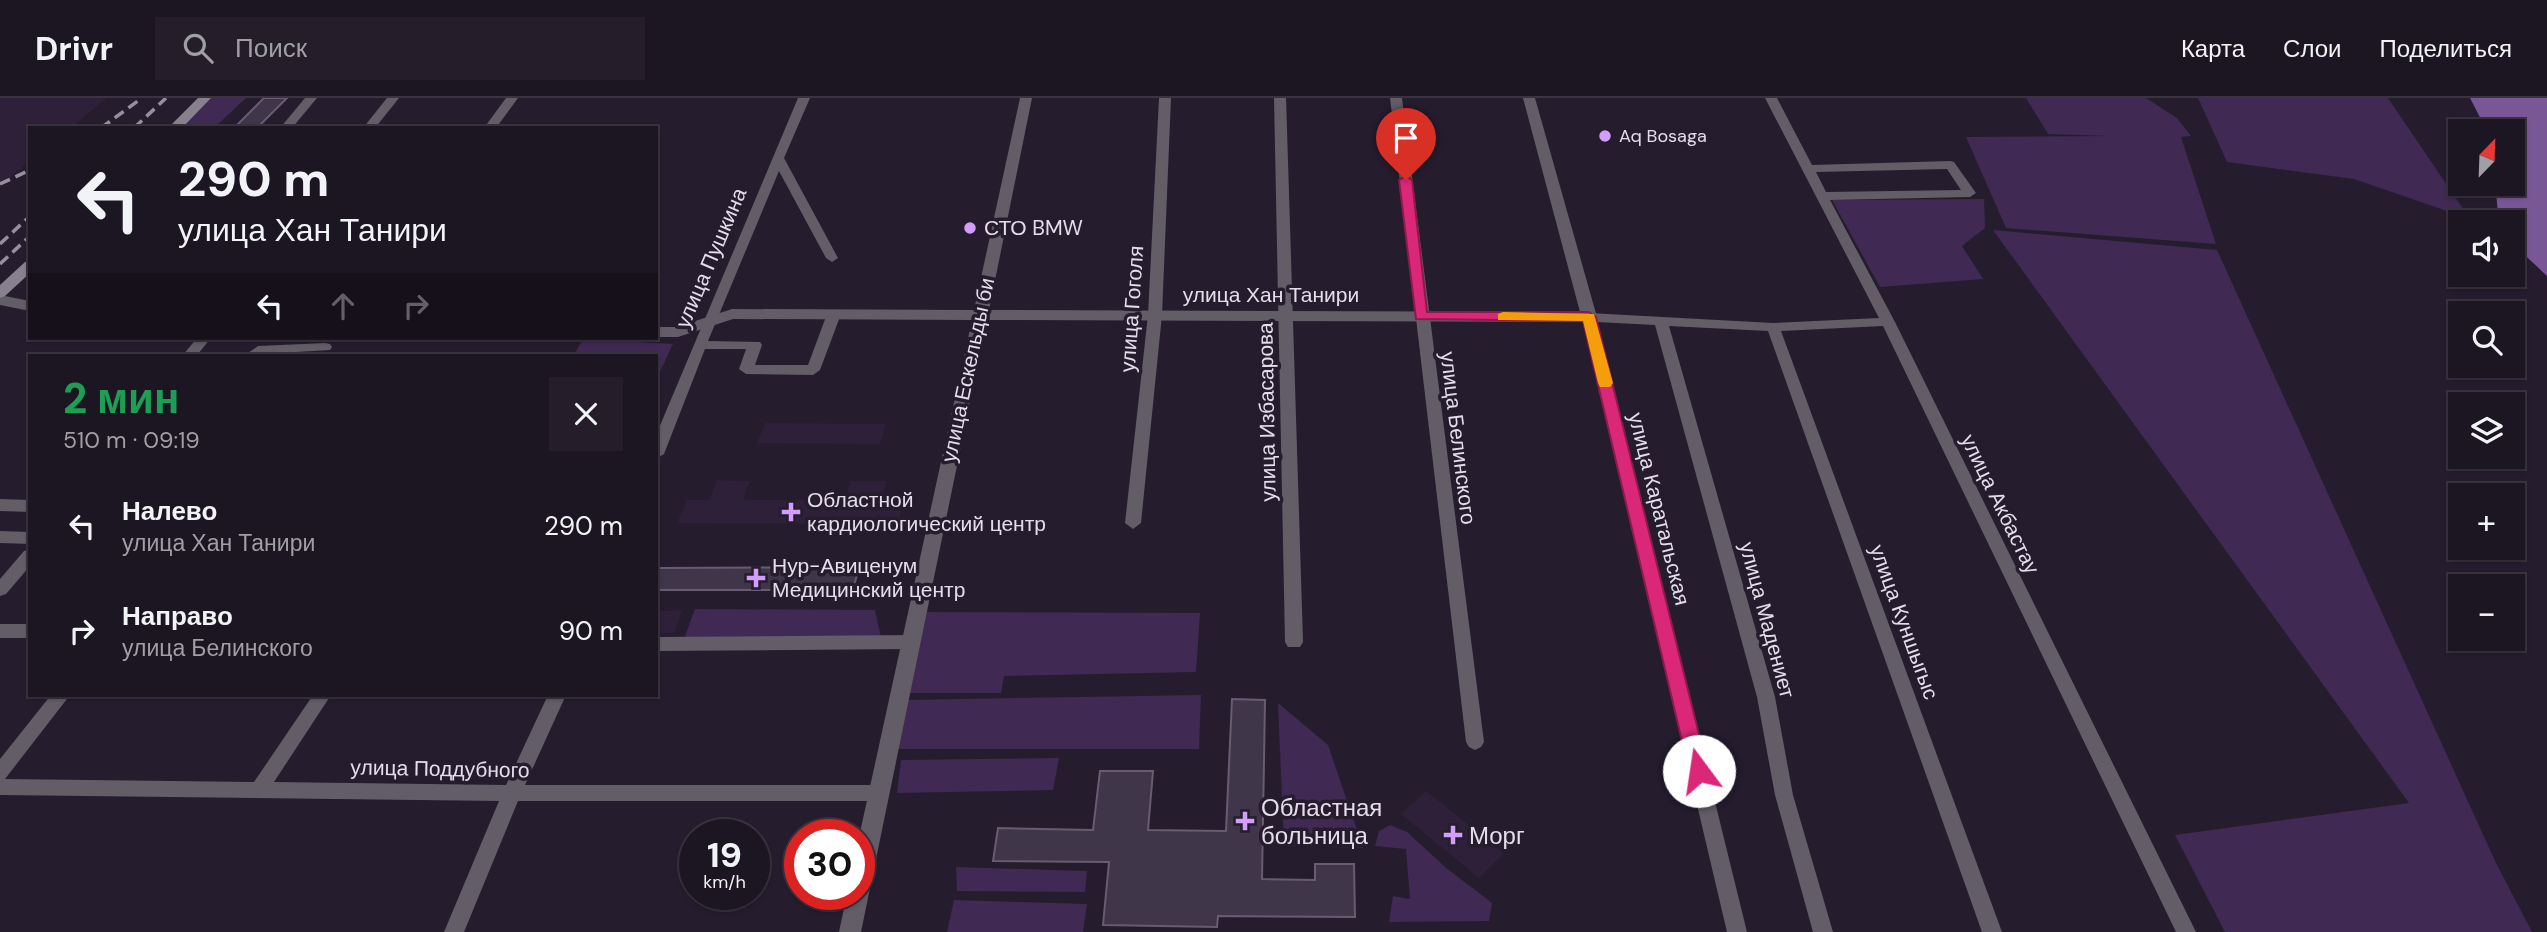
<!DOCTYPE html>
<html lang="ru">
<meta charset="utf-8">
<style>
:root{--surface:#1c1522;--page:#251e2a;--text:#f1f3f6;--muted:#a09fa5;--line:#3a3440}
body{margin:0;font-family:"DM Sans",sans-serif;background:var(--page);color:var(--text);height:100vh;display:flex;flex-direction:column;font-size:26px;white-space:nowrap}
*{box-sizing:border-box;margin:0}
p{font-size:23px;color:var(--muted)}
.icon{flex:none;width:38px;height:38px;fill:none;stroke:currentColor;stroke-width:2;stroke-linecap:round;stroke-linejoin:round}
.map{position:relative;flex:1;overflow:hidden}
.details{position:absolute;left:28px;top:256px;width:630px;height:343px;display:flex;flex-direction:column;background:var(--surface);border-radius:0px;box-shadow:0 2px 5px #0004,0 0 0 2px var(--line)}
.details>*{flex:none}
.top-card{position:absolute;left:28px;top:28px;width:630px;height:214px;border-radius:0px;box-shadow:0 2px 5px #0004,0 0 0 2px var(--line);background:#1c1522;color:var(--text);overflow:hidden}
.needle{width:46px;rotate:23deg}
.controls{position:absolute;left:2448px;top:21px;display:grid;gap:14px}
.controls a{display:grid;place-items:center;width:77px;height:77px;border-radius:0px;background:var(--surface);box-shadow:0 2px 5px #0004,0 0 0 2px var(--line);font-size:35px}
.speed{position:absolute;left:679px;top:721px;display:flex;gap:14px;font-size:35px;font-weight:700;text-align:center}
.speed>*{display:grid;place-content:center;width:91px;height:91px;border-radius:50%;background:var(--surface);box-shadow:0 2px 5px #0004,0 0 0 2px var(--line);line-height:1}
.speed small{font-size:18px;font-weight:400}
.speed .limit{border:10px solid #d22;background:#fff;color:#111}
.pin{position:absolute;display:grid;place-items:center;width:60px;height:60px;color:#fff;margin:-72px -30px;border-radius:50% 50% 50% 0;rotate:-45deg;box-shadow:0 0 7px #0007}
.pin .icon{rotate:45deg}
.me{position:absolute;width:77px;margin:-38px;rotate:346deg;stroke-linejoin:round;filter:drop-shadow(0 0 5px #0008)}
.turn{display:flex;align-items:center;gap:24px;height:147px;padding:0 35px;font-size:32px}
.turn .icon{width:91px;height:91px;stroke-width:2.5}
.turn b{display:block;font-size:49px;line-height:60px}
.lanes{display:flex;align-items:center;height:66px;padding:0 35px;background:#0003;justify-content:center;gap:35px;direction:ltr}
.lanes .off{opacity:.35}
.round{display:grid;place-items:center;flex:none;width:74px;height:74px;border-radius:0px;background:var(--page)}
.headline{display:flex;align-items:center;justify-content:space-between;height:119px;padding:0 35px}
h1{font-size:42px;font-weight:800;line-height:52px;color:#1e9e55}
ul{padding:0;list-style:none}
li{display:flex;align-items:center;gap:21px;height:105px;padding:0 35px}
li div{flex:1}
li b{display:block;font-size:26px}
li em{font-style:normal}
header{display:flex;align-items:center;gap:42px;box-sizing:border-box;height:98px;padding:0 35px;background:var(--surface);border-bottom:2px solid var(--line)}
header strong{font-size:33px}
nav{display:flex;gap:38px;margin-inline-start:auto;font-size:24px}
.search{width:490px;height:63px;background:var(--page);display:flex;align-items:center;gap:18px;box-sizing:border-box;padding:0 24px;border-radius:0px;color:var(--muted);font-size:26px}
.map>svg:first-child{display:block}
</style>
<header>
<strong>Drivr</strong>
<div class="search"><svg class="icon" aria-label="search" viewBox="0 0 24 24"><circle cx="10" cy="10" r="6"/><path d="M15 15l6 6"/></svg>Поиск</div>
<nav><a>Карта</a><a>Слои</a><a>Поделиться</a></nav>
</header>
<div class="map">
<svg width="2547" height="834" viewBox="0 0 2547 834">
<rect width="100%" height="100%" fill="#251c2e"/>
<!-- built -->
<g fill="#2d2038">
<path d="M0,0H107L71,30H30V63L0,87Z"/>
<path d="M765,325L886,326L880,346L757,345Z"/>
<path d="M717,382L750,383L743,402H845L851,383H887L881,402H904L898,426L677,425L687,402H709Z"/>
<path d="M682,512L674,535L656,536V513Z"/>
<path d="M1426,693L1504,755L1479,780L1401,716Z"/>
</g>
<!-- green -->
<g fill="#402952">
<path d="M208,0H246L214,30H177Z"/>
<path d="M2026,0H2146L2177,20L2191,38L2181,39L2216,146L2006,130L1966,39L2109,38L2048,36Z"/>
<path d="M2198,0H2388L2470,121L2354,81L2227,64Z"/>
<path d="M1984,101L1985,130L1962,148L1983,181L1880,189L1832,102Z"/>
<path d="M1993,132L2217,152L2496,765L2532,834H2225L2175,737L2409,705Z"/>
<path d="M583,241L673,246L656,282V257H574Z"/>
<path d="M695,511L875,512L881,539L684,541Z"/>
<path d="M923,514L1200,515L1196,574L1004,578L1001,595H905Z"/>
<path d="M1201,597L1199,651H894L902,602Z"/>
<path d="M1278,605L1328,647L1363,750L1284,748Z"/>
<path d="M1059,660L1053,692L897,695L901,662Z"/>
<path d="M1390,727L1407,734L1445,769L1492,805L1489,823L1389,824L1393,798L1410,801L1406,751L1375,748L1379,733Z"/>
<path d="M956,769L1087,773L1085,794L957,793Z"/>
<path d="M954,802L1087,806L1083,834H947Z"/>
</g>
<!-- water -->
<path fill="#795696" d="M2470,0H2547V178L2513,146V124H2499L2495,86H2513V33H2487Z"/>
<!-- building -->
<g fill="#40364a" stroke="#675c71" stroke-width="2">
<path d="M264,0H287L257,30H234Z"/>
<path d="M859,469L853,492H656V470Z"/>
<path d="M1232,601L1265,602L1262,781L1315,782V766H1354L1355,819L1218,818L1217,829L1103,827L1109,764L993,763L998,730L1093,732L1100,673H1153L1148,732L1226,733Z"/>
</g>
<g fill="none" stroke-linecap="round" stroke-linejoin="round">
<!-- minor -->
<g fill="#625d67" fill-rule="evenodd">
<path d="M305,0H317L292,30H280Z"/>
<path d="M387,0H399L375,30H363Z"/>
<path d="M506,0H518L496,30H484Z"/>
<path d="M798,0H810L784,60L838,160L832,164L826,160L779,73L708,243L760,244L762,247L755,267H808L827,216L834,212L839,213L841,216L820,272L813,277L746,276L739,271L746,251H705L664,356L656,361V337Z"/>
<path d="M1159,0H1171L1162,217L1141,425L1133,431L1125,425L1148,217Z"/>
<path d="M1274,0H1286L1303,544L1300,549H1288L1285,544Z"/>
<path d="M1390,0H1402L1484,644L1481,649L1475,652L1469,649L1466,644Z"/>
<path d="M1765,0H1777L1812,67L1950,63L1954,64L1976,95L1970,99L1830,102L1895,224L2196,834H2176L1883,228L1781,233L2002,834H1982L1768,233L1669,228L1775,599L1793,697L1833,834H1813L1775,697L1757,599L1655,227L1597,224L1747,834H1727L1582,219L1589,215L1773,225L1879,220ZM1947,71L1961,92L1826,94L1816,74Z"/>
<path d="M197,240H211L197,257H183Z"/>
<path d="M325,245L330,246L332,249L330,252L245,257L258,248Z"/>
<path d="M0,401L30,402V414L0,413Z"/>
<path d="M0,433L30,434V446L0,445Z"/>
<path d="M30,451V468L6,496L0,498V481L24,453Z"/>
<rect x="0" y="526" width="30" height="14"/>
<path d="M911,537L917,539L920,544L917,549L911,551L656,553V539Z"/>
<path d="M51,597H70L5,681L254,684L313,597H331L274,684L506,687L548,597H566L525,687H879L886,689L888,695L886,701L879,703H518L464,834H444L499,703L0,697V661Z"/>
</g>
<!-- tertiary -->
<g fill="#625d67" fill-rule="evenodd">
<path d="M1020,0H1032L989,212L1580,214L1523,0H1535L1597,219L1589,224L987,222L861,834H839L847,796H859V739L972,222L733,221L678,239H656V229H677L732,211L974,212Z"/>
<path d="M0,197L30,203V213L0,207Z"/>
</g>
<!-- secondary -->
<g fill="#88808f" fill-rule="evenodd">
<path d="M198,0H211L182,30H168Z"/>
<path d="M30,163V175L5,198L0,200V187L25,164Z"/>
</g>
<!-- rail -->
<g stroke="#978f9e" stroke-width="3.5" stroke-dasharray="11 6" stroke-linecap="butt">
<path d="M101,30L142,0"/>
<path d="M134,30L166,0"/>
<path d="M0,86L30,72"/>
<path d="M0,146L30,118"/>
<path d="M0,166L30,138"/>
</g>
</g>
<!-- route -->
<path fill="#db2777" stroke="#8e194d" stroke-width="2" d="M1406,78L1412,82L1427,214H1589L1596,219L1708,673L1705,679L1699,681L1692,679L1689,673L1583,223L1416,221L1399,82Z"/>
<!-- slow -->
<path fill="#f59e0b" d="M1503,214L1594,216L1613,285L1610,289H1600L1598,285L1583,223L1498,222V216Z"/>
<!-- markers -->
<g fill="#d29dfd" stroke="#251c2e" stroke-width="2.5">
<circle cx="1605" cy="38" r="7"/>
<circle cx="970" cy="130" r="7"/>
<path d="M787.5 403.5h7v7h7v7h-7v7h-7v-7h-7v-7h7z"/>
<path d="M752.5 469.5h7v7h7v7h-7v7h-7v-7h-7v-7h7z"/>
<path d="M1241.5 712.5h7v7h7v7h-7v7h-7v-7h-7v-7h7z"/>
<path d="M1449.5 726.5h7v7h7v7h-7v7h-7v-7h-7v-7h7z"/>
</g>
<g text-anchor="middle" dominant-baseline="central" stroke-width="7" stroke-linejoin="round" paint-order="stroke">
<!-- far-poi labels -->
<g font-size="18" fill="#e4ddea" stroke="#251c2e" text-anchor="start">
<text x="1619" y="38">Aq Bosaga</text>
</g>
<!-- poi labels -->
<g font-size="21" fill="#e4ddea" stroke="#251c2e" text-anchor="start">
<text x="984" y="130">СТО BMW</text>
<text x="807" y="402">Областной<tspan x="807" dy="24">кардиологический центр</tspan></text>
<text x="772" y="468">Нур-Авиценум<tspan x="772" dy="24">Медицинский центр</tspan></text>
</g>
<!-- street labels -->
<g font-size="21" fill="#e4ddea" stroke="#251c2e">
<text transform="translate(711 160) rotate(-67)">улица Пушкина</text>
<text x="1271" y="197">улица Хан Танири</text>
<text transform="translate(1132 211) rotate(-86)">улица Гоголя</text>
<text transform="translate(968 272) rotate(-78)">улица Ескельды би</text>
<text transform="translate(1267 314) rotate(-91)">улица Избасарова</text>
<text transform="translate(1458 340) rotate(83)">улица Белинского</text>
<text transform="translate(2000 406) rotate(64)">улица Акбастау</text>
<text transform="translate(1659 411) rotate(76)">улица Каратальская</text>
<text transform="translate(1767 522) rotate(75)">улица Мадениет</text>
<text transform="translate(1904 524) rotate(70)">улица Куншыгыс</text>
<text transform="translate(440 671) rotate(1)">улица Поддубного</text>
</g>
<!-- near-poi labels -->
<g font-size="24" fill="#e4ddea" stroke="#251c2e" text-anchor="start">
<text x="1261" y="709">Областная<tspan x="1261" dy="28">больница</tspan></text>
<text x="1469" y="737">Морг</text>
</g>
</g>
</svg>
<div class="controls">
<a><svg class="needle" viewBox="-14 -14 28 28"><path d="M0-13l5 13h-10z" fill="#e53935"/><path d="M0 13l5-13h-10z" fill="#a09fa5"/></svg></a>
<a><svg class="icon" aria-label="sound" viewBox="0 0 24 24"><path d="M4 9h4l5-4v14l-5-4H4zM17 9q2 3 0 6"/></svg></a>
<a><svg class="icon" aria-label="search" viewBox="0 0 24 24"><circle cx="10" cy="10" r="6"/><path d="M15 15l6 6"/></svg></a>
<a><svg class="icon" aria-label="layers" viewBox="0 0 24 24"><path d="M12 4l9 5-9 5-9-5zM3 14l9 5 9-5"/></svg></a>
<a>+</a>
<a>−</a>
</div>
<div class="speed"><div>19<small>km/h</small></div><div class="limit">30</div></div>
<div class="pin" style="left:1406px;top:82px;background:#d93025"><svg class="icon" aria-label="arrive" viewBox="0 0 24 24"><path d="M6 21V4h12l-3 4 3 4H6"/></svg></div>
<svg class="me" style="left:1699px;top:673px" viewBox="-20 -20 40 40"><circle r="19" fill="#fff"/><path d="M0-13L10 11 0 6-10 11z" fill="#db2777"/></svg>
<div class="top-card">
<div class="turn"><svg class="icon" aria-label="left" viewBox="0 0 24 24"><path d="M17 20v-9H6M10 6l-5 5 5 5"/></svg><div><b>290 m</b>улица Хан Танири</div></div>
<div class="lanes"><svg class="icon" aria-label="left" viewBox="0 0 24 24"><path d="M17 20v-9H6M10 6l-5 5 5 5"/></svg><svg class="icon off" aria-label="ahead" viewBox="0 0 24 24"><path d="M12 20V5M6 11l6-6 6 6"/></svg><svg class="icon off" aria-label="right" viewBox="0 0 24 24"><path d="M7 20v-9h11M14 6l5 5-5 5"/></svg></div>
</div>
<section class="details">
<div class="headline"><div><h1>2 мин</h1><p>510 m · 09:19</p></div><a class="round"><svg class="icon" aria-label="close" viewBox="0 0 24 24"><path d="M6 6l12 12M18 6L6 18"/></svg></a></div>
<ul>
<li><svg class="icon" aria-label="left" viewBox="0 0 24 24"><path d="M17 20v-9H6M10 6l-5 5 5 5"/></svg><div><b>Налево</b><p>улица Хан Танири</p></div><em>290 m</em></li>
<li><svg class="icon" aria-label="right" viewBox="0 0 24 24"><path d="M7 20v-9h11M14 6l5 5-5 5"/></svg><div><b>Направо</b><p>улица Белинского</p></div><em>90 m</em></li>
</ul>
</section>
</div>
